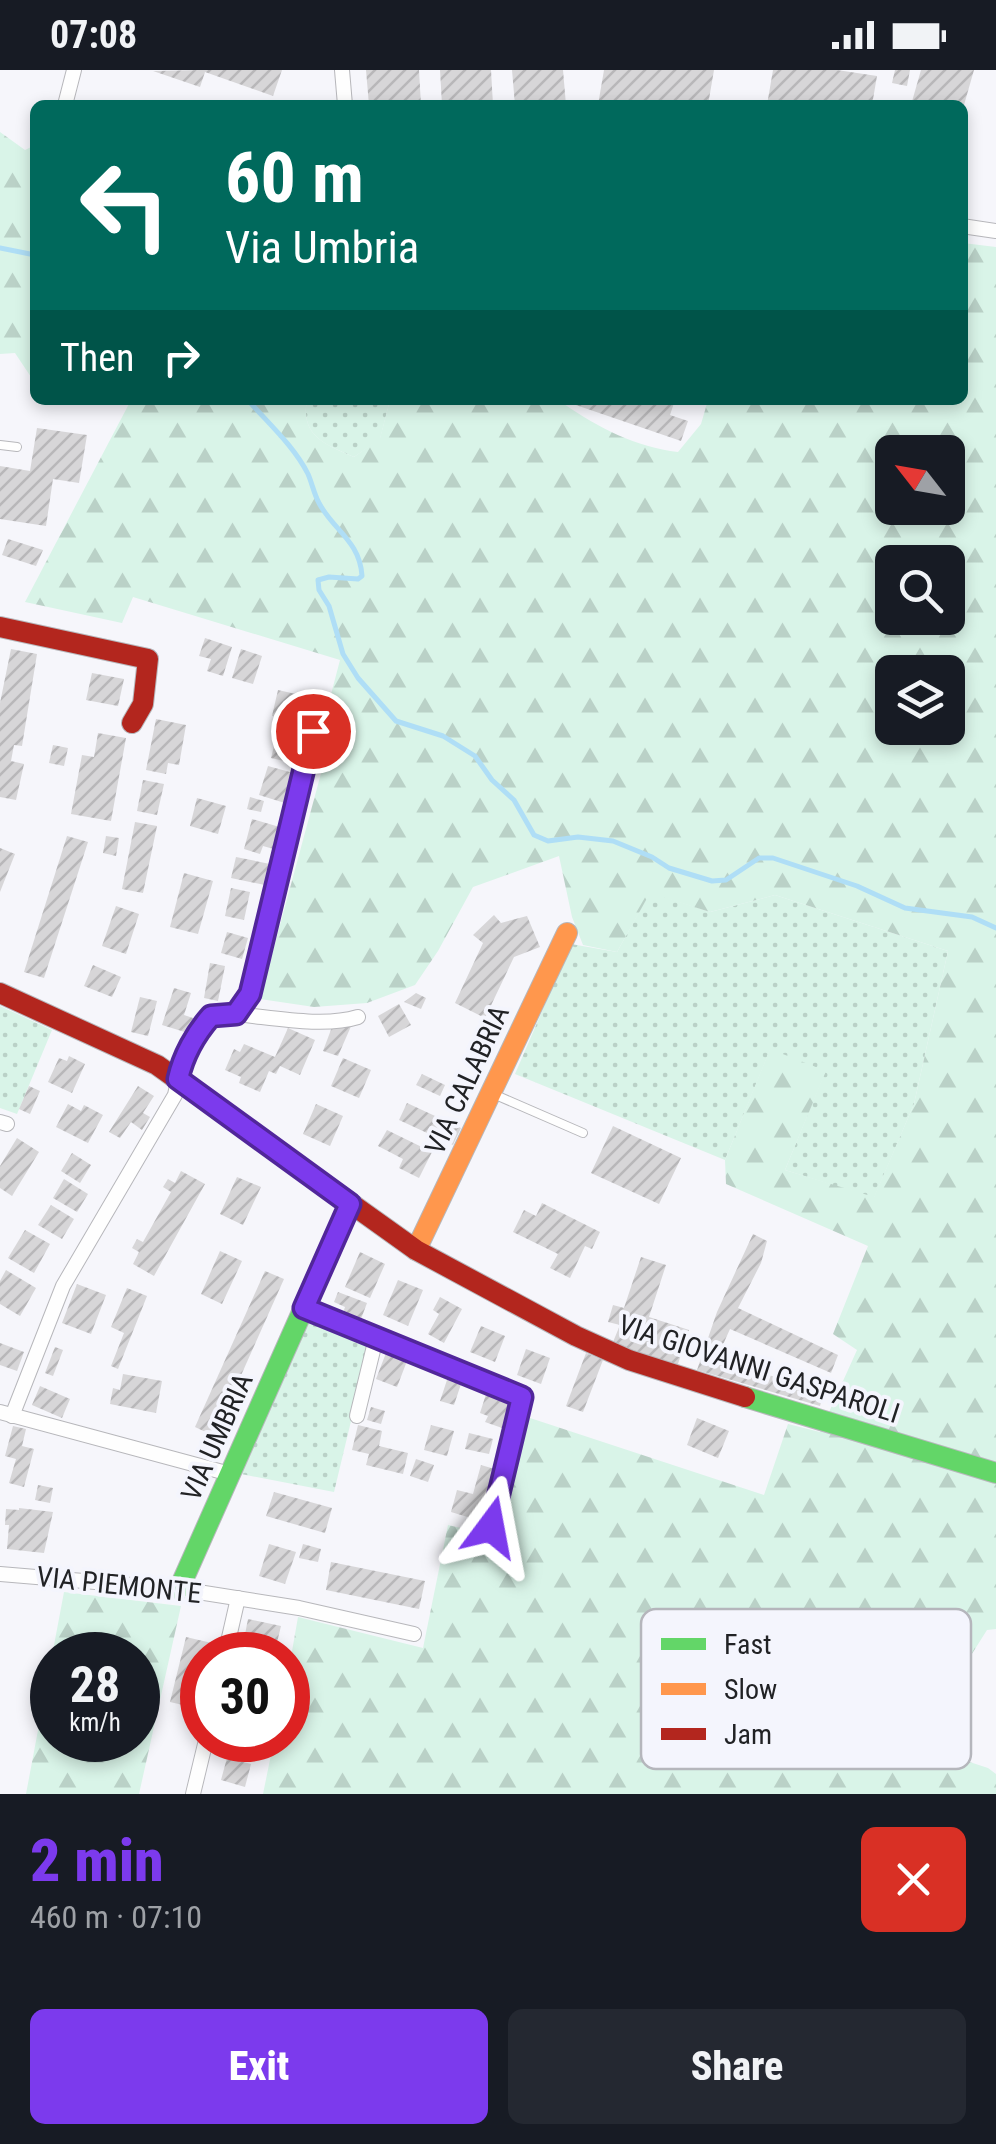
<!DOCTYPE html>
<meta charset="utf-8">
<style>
:root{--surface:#171b24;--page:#242831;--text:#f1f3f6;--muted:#9ea1a6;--accent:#7c3aed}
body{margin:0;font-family:"Roboto Condensed",sans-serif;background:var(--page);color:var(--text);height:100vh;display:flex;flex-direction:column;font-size:38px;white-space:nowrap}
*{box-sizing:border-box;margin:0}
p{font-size:32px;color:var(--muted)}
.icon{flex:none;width:55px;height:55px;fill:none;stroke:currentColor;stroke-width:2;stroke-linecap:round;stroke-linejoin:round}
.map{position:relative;height:1724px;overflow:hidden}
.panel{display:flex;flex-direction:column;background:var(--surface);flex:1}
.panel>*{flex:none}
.top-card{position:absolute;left:30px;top:30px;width:938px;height:305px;border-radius:15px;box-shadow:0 5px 15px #0003;background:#00695c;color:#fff;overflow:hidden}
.needle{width:65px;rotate:301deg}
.buttons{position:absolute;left:875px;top:365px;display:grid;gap:20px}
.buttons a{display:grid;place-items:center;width:90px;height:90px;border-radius:15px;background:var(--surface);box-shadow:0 5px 15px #0003;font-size:50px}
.speed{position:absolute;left:30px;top:1562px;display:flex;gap:20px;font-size:50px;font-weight:700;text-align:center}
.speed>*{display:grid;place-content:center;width:130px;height:130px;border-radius:50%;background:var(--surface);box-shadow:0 5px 15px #0003;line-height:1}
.speed small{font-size:25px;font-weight:400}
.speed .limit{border:15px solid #d22;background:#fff;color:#111}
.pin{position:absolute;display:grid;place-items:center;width:85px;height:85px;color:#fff;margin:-42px;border:5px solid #fff;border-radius:50%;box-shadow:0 2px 10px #0007}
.me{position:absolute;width:110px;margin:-55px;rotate:13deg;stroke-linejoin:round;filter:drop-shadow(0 0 8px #0008)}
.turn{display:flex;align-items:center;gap:35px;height:210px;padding:0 30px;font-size:45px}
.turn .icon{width:130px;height:130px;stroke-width:2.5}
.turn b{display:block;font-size:70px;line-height:85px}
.then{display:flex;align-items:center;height:95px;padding:0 30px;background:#0003;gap:20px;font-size:38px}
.round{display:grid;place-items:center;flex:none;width:105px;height:105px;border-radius:15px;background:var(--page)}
.summary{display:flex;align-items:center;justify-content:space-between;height:170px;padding:0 30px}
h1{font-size:60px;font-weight:800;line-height:75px;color:var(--accent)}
.cta{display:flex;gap:20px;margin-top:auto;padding:20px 30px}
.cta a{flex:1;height:115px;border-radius:15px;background:var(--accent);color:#fff;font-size:40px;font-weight:800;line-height:115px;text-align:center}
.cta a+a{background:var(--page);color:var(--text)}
.status{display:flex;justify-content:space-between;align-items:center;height:70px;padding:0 50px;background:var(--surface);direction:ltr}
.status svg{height:28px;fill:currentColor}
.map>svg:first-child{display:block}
</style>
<div class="status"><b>07:08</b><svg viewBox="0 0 49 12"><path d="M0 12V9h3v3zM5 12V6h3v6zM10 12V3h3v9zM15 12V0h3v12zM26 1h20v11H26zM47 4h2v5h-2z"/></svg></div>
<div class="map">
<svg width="996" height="1724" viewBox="0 0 996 1724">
<defs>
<pattern id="grass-dots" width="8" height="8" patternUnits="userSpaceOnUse" patternTransform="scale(2.5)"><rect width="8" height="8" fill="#d9f4e8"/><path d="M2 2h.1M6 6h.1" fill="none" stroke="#bad1c7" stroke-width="1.8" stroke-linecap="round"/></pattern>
<pattern id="forest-firs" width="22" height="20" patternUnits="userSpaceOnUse" patternTransform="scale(2.5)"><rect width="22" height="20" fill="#d9f4e8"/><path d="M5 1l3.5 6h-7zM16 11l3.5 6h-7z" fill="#bad1c7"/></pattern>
<pattern id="building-hatch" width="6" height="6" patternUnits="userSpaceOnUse" patternTransform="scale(2.5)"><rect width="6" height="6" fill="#d7d6d8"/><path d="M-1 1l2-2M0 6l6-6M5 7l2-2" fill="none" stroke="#b8b7b9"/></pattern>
</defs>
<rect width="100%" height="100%" fill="#f6f6fb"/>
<!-- grass -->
<g fill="url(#grass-dots)">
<path d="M307,330H390L380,369L354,387C326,375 300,366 307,330Z"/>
<path d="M650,822L710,842L775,825L948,881L914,1034L874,1128L785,1100L825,1002L770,980L725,1090L515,1004L571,874L617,882Z"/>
<path d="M0,936L52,960L17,1044L0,1038Z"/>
<path d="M310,1249L370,1272L334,1422L241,1404Z"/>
</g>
<!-- forest -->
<g fill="url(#forest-firs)" fill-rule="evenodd">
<path d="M0,62L25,80L35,75V313L15,283L0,284Z"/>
<path d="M963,173L996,177V1559L987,1560L922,1663L930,1679L988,1698L996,1704V1724H263L274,1670H288V1604L298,1547L423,1578L448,1455L498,1467L524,1346L764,1425L788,1354L820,1362L857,1280L833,1264L868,1176L726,1114L725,1090L770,979L826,1001L785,1100L874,1127L914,1034L948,881L775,825L710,842L650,823L617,882L583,875L572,847L559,786L473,817L438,881L415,915L367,933L314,937L260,929L333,659L323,655L340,590L133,527L122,553L25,532L131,330H307C300,366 326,375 354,387L380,368L390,330H564V334C599,358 636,377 678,382L701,354L708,330H962ZM892,382H948V438H892ZM892,492H948V548H892ZM892,602H948V658H892Z"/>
<path d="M64,1522L181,1536L139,1724H26ZM52,1585H138V1670H52Z"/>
</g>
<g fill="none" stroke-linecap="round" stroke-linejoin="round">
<!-- stream -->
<g stroke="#afdef6" stroke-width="5">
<path d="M0,178L35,185"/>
<path d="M248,330C268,353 294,376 308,404C312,413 314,424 319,433C333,460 360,471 362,506L358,509L329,507L318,510L319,520L329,536L343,584L358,608L396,651L443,666L475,686L492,710L514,730L534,765L548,771L578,767L613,771L652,787L669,798L712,811L726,810L759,788H773L857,816L905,838L972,847L996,858"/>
</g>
</g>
<!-- building -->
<g fill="url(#building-hatch)">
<path d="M200,0H282L273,26L205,2L200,17L153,1Z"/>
<path d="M366,0H419L421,35H369Z"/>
<path d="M440,0H491L493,35H442Z"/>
<path d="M512,0H563L566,35H515Z"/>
<path d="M604,0H714L708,35H598Z"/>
<path d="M773,0H837L877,6L872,35H767Z"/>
<path d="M895,0H910L907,16L892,13Z"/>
<path d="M921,0H974L964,35H911Z"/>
<path d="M571,330H675L670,345L688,351L681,371L570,333Z"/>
<path d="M37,358L87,365L79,413L53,409L46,456L0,449V396L30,401Z"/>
<path d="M8,469L43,480L36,496L2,485Z"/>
<path d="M205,568L232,577L223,606L207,601L211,589L199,586Z"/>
<path d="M11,579L37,584L22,676L14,675L11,691L24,694L16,730L0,727V633Z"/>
<path d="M241,579L262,586L253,614L232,608Z"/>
<path d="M92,603L124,609L118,636L86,630Z"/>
<path d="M278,620L309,627L303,653L272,646Z"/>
<path d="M156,649L186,655L179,695L168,693L166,704L146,700Z"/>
<path d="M278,660L303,666L297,694L271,688Z"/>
<path d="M98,663L126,668L111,751L71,744L82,685L94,687Z"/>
<path d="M53,675L68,678L64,696L49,693Z"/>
<path d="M268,696L297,704L288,734L259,725Z"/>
<path d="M143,710L164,714L157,745L137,741Z"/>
<path d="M250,727L264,731L261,742L247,739Z"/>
<path d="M197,728L226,736L218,764L190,756Z"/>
<path d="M252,749L283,758L277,780L263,776L260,784L244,779Z"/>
<path d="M135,752L157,756L143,823L122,819Z"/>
<path d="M67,766L88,772L44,908L24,902Z"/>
<path d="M106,766L119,768L116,786L103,783Z"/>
<path d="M0,778L15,784L0,822Z"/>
<path d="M236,787L270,794L265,815L231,808Z"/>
<path d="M184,803L213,811L198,864L170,857Z"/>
<path d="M231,818L250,822L244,850L225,846Z"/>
<path d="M116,836L139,844L126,884L102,876Z"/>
<path d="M494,845L501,853L527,846L540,877L514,887L485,948L455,933L483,873L473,865Z"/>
<path d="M227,862L248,868L242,889L221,883Z"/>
<path d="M210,893L225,896L218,931L204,928Z"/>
<path d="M93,895L121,907L112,927L84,916Z"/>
<path d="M174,918L191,923L184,945L193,948L188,963L162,955Z"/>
<path d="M416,923L426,928L421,939L404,932Z"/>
<path d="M140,927L157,931L148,966L131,962Z"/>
<path d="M399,934L411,955L389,967L378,946Z"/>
<path d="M352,954L338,986L323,981L332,957Z"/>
<path d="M288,958L315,970L300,1005L280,996L276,1004L269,1001L260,1022L239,1013L241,1007L225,1000L234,979L240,982L244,974L275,987Z"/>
<path d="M69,986L85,994L72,1023L48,1012L59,988L67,991Z"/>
<path d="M343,988L371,1000L359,1028L331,1016Z"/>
<path d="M422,1004L445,1015L440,1026L416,1015Z"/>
<path d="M29,1016L40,1021L30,1044L19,1039Z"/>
<path d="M138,1016L154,1026L143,1043L150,1047L142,1060L131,1052L120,1068L109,1062Z"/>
<path d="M454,1019L468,1025L463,1035L449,1029Z"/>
<path d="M407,1033L461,1058L453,1075L399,1050Z"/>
<path d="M68,1034L81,1041L84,1035L103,1045L88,1073L56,1057Z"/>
<path d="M316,1034L343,1046L330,1076L303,1064Z"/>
<path d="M613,1056L681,1088L659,1134L591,1103Z"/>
<path d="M387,1060L432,1082L419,1108L399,1098L403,1089L378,1076Z"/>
<path d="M17,1068L39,1082L12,1126L0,1118V1096Z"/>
<path d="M72,1083L91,1095L80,1113L61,1101Z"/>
<path d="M181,1101L205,1114L154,1206L133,1194L139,1182L132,1178L137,1169L143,1172L171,1122L163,1117L168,1109L175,1113Z"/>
<path d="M237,1107L261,1117L243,1155L220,1144Z"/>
<path d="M64,1109L88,1124L77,1142L53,1128Z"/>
<path d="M542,1133L600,1162L592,1179L585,1176L570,1208L550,1198L558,1184L513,1162L524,1140L536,1146Z"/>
<path d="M51,1135L74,1149L62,1169L38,1155Z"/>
<path d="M25,1160L50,1174L34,1203L8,1188Z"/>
<path d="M753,1164L767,1171L761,1193L738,1238L838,1285L831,1303L730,1259L721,1279L738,1284L735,1295L748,1298L750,1292L764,1296L762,1303L815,1319L817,1313L826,1316L820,1336L697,1300L717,1242Z"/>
<path d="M220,1181L242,1191L222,1234L201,1224Z"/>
<path d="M360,1182L385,1194L370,1228L345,1217Z"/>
<path d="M641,1187L666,1195L649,1247L689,1260L677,1297L635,1283L613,1272L620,1255L608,1252L613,1235L624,1238Z"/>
<path d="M6,1200L36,1218L20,1246L0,1234V1211Z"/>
<path d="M265,1201L284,1209L214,1366L195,1357Z"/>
<path d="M398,1210L423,1220L408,1256L383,1245Z"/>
<path d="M77,1214L106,1225L91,1264L62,1253Z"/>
<path d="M127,1218L147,1226L118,1299L111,1296L124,1263L111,1257Z"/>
<path d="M338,1222L367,1233L361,1249L343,1243L345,1237L334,1232Z"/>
<path d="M440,1227L462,1239L444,1273L428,1264L439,1244L433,1240Z"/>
<path d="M481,1256L505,1266L495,1292L470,1282Z"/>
<path d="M0,1273L24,1282L17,1301L0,1295Z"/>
<path d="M55,1277L63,1280L53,1306L45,1303Z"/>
<path d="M526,1279L550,1288L541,1314L517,1305Z"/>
<path d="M386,1283L407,1291L397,1317L376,1309Z"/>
<path d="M586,1283L603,1290L583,1342L566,1336Z"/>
<path d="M123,1304L162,1311L156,1343L110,1334L113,1318L120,1320Z"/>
<path d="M448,1307L462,1311L454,1335L440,1331Z"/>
<path d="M40,1316L70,1329L62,1348L32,1335Z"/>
<path d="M487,1321L514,1329L505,1359L485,1352L488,1346L480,1343Z"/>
<path d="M371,1337L385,1341L381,1354L367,1350Z"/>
<path d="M697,1348L729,1361L718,1388L687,1375Z"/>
<path d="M358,1355L382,1361L379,1376L408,1383L403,1404L366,1395L369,1384L352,1380Z"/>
<path d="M431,1355L454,1361L447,1386L424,1380Z"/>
<path d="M13,1356L26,1359L22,1376L34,1379L24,1417L9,1413L16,1389L5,1386Z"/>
<path d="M469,1363L493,1369L489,1384L465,1379Z"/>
<path d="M416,1389L434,1395L428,1412L410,1406Z"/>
<path d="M481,1395L498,1400L484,1452L451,1442L457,1420L473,1424Z"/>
<path d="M38,1415L53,1418L50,1433L35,1430Z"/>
<path d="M274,1422L332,1438L325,1463L266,1446Z"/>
<path d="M19,1438L53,1442L44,1483L7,1479L9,1455H5L6,1439L19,1440Z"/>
<path d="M269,1474L296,1482L285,1514L259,1506Z"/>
<path d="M303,1474L321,1479L318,1492L299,1488Z"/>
<path d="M331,1492L425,1511L419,1539L326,1520Z"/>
<path d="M248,1549L281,1556L274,1585H241Z"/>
<path d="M186,1567L216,1574L213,1585H202L200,1639L170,1632Z"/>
<path d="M251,1670H267L263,1683L248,1679Z"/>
<path d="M227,1688L251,1694L245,1717L221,1710Z"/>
</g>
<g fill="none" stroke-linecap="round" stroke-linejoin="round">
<!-- lane casing -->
<g stroke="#b7b7bb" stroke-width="10">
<g id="lane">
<path d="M0,375L17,377"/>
<path d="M491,1023L583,1063"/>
</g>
</g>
<!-- street casing -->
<g stroke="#b7b7bb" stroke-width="16">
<g id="street">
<path d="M342,0L345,35"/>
<path d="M65,35L74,0"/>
<path d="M962,156L996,161"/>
<path d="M0,1052L7,1054"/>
<path d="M304,1238L522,1327L491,1457"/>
<path d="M0,1342L230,1404"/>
<path d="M12,1346L63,1216L175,1025C180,999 191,951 221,943C263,945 319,959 358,947"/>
<path d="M357,1346L376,1268"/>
<path d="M0,1504L179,1519L299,1538L414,1564"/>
<path d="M225,1585L238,1528"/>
<path d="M193,1724L206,1670"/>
</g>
</g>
<!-- fast casing -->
<g stroke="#b7b7bb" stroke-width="22">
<g id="fast">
<path d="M236,944L250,924L313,661"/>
<path d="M745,1327L996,1403"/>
<path d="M179,1519L350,1134"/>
</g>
</g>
<!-- slow casing -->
<g stroke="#b7b7bb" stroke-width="22">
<path id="slow" d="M416,1180L567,863"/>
</g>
<!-- jam casing -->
<g stroke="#b7b7bb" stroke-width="22">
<g id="jam">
<path d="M0,557L148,589L143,634L132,653"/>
<path d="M0,923L157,995L416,1180L576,1266L629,1290L745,1327"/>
</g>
</g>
<!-- lane -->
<use href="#lane" stroke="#fefefe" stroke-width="8"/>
<!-- street -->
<use href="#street" stroke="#fefefe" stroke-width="14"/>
<!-- fast -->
<use href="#fast" stroke="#63d668" stroke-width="20"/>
<!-- slow -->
<use href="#slow" stroke="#ff974d" stroke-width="20"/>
<!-- jam -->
<use href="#jam" stroke="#b3261e" stroke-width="20"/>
</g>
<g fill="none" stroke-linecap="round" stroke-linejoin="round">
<!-- route casing -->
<g stroke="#51269a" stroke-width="25">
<path id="route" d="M313,661L250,924L236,944L211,946C196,963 183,986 178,1009L350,1134L304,1238L522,1327L491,1457"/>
</g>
<!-- route -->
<use href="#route" stroke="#7c3aed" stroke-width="18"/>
</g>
<g text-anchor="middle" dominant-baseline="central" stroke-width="8" stroke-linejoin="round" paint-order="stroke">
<!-- street labels -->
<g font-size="28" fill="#212225" stroke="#f4f5fd">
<text transform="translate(467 1010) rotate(-65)">VIA CALABRIA</text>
<text transform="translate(759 1299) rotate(18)">VIA GIOVANNI GASPAROLI</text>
<text transform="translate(217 1367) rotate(-66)">VIA UMBRIA</text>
<text transform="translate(119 1515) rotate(6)">VIA PIEMONTE</text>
</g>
</g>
<!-- legend -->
<rect x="641" y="1539" width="330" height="160" rx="15" fill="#f4f5fd" stroke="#b5b6bc" stroke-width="2.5"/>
<rect x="661" y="1568" width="45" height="12" fill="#63d668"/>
<rect x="661" y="1613" width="45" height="12" fill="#ff974d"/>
<rect x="661" y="1658" width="45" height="12" fill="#b3261e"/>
<g font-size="28" fill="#212225">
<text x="724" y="1584">Fast</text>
<text x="724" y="1629">Slow</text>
<text x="724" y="1674">Jam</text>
</g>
</svg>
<div class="buttons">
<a><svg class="needle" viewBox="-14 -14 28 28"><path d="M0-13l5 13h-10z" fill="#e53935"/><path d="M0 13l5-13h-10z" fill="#9ea1a6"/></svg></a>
<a><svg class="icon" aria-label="search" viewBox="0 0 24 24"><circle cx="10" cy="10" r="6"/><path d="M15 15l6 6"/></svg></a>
<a><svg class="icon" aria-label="layers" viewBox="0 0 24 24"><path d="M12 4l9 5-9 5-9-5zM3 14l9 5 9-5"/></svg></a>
</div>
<div class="speed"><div>28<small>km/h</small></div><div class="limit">30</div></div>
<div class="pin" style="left:313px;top:661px;background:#d93025"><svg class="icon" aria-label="arrive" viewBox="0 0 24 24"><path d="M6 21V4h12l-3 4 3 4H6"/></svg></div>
<svg class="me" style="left:491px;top:1457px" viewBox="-20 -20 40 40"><path d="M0-17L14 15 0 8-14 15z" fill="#7c3aed" stroke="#fff" stroke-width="4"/></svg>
<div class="top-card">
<div class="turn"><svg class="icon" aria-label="left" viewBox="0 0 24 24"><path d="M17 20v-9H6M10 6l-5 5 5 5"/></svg><div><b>60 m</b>Via Umbria</div></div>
<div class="then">Then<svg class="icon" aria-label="right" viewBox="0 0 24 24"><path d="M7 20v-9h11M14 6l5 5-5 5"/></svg></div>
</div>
</div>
<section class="panel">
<div class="summary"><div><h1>2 min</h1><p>460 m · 07:10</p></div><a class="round" style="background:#d93025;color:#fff"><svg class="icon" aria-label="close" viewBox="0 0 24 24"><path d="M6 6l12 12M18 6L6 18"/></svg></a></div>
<div class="cta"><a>Exit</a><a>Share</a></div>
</section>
